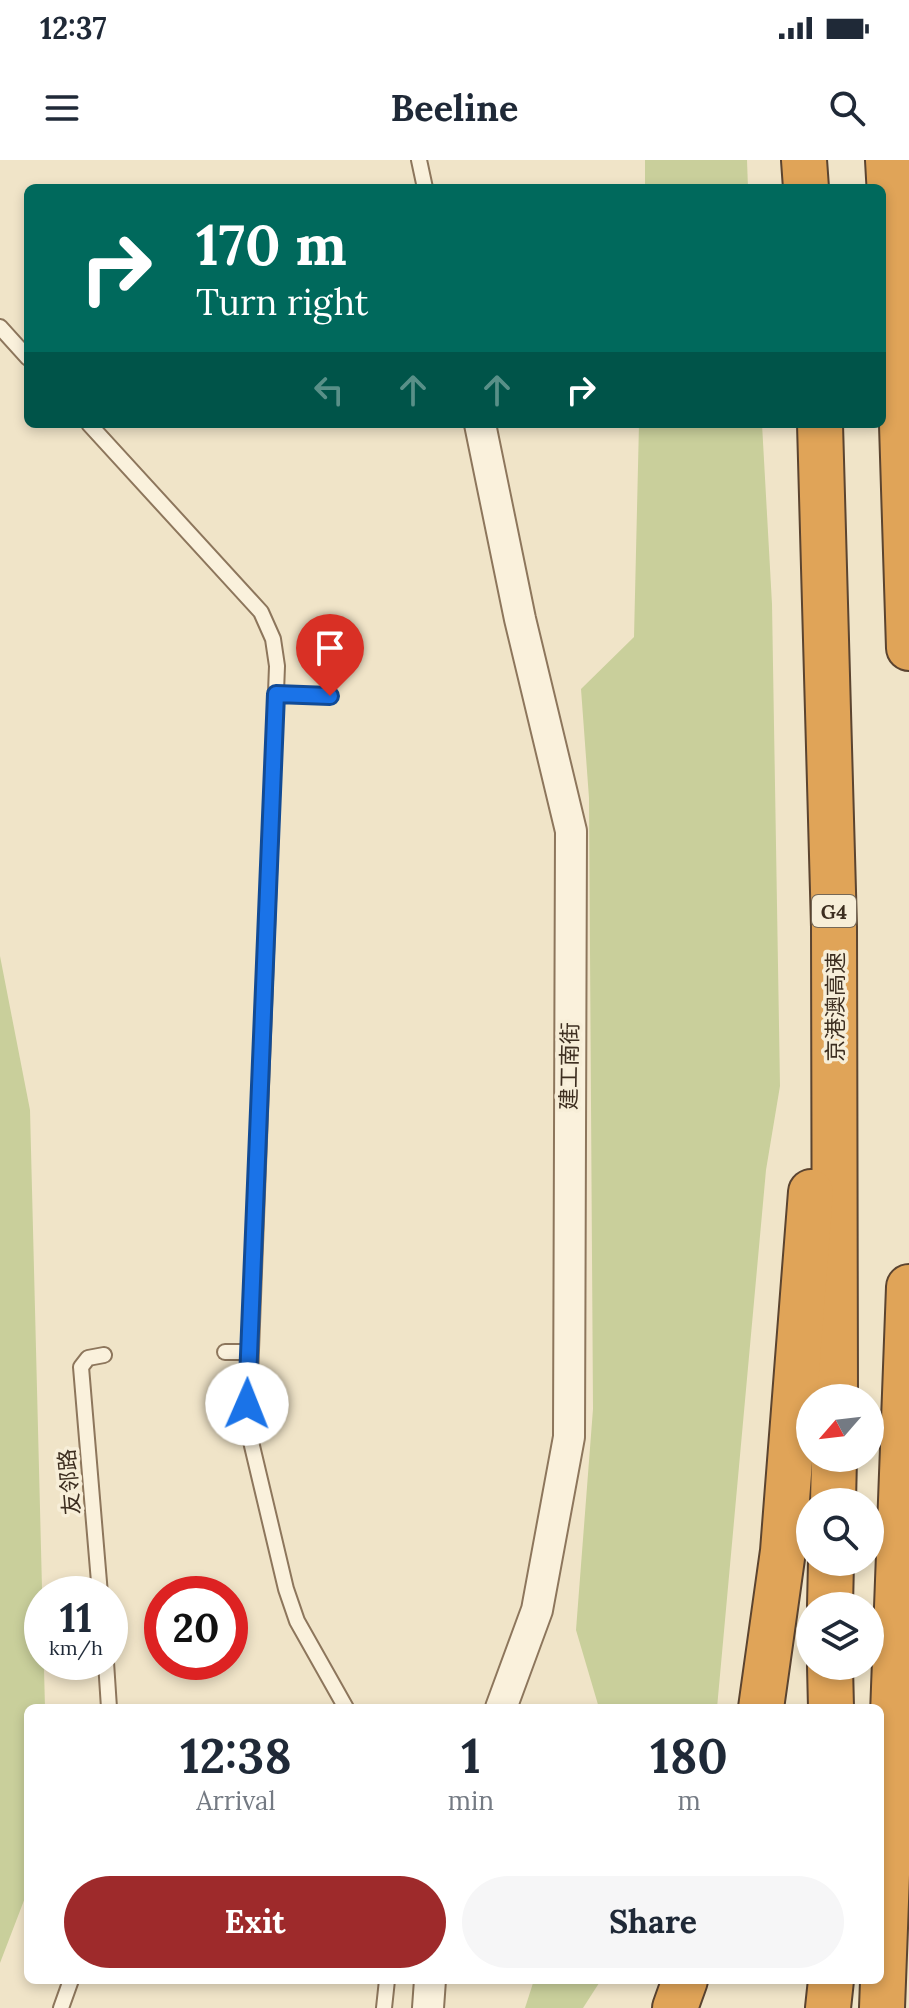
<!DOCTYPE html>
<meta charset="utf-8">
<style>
:root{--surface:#fff;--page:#f6f6f7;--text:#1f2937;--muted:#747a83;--accent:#9e2a2b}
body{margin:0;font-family:Lora,"Noto Sans SC",serif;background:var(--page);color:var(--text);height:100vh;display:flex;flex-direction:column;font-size:30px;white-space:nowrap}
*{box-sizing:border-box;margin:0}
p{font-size:26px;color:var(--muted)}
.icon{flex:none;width:44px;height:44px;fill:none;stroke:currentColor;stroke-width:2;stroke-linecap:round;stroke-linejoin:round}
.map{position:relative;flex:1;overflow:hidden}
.drawer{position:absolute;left:24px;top:1544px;width:860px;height:280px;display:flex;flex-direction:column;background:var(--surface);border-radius:12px;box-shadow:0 4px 12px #0003}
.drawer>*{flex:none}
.hud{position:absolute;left:24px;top:24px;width:862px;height:244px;border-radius:12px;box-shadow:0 4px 12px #0003;background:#00695c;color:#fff;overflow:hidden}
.needle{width:52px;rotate:242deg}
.controls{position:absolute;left:796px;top:1224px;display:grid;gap:16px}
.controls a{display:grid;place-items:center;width:88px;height:88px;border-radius:50%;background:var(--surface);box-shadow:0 4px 12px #0003;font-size:40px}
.speed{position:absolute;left:24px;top:1416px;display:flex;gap:16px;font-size:40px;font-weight:700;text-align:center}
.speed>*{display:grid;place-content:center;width:104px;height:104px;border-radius:50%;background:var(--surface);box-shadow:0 4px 12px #0003;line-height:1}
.speed small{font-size:20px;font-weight:400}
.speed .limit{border:12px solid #d22;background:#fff;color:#111}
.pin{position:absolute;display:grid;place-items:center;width:68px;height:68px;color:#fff;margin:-82px -34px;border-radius:50% 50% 50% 0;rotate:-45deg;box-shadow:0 0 8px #0007}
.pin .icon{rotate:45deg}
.me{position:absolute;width:88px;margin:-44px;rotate:1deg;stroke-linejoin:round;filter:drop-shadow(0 0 6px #0008)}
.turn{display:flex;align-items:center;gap:28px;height:168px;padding:0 40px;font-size:36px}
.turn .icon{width:104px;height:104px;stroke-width:2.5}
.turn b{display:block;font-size:56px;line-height:68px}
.lanes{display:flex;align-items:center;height:76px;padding:0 40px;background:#0003;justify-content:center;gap:40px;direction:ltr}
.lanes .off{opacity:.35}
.eta{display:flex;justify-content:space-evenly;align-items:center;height:136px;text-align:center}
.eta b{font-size:48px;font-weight:800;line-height:56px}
.button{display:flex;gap:16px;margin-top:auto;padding:16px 40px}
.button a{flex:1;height:92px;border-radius:48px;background:var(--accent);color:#fff;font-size:32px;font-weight:800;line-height:92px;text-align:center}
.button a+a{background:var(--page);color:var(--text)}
.status{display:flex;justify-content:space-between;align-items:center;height:56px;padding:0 40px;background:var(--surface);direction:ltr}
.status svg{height:22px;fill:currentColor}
header{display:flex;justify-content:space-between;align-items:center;height:104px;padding:0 40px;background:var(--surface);font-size:36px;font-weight:800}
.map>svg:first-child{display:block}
</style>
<div class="status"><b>12:37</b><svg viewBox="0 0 49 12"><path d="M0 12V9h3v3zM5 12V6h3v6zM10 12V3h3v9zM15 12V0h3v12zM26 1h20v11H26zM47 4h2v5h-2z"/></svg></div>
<header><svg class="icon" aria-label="menu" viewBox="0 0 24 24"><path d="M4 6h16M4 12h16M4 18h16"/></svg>Beeline<svg class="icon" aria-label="search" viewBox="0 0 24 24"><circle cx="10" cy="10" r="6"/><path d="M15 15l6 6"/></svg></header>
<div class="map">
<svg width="909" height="1848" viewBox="0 0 909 1848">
<rect width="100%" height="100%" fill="#f0e4c8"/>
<!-- green -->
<g fill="#c9cf9b">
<path d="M645,0H747L748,28H645Z"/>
<path d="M639,264H762L772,444L780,926L766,1010L717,1548H599L576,1470L593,1249L589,638L581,529L634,477Z"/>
<path d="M0,796L30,950L45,1548H28V1730L0,1803Z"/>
<path d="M534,1820H601L583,1848H525Z"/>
</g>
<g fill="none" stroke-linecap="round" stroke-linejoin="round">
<!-- lane casing -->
<g stroke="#8d765c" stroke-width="18">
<g id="lane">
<path d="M419,0L425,28"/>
<path d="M0,167L28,198"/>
<path d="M89,264L261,452L273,479L277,506L248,1269L286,1429L297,1461L346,1548"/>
<path d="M276,534L330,536"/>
<path d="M225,1192H248"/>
<path d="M100,1434L81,1207L88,1198L104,1195"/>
<path d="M106,1502L109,1548"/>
<path d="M61,1848L71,1820"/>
<path d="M384,1848L387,1820"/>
</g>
</g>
<!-- street casing -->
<g stroke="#8d765c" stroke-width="34">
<g id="street">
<path d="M480,264L520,459L571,671L569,1277L537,1450L501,1548"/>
<path d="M428,1848L430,1820"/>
</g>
</g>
<!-- highway casing -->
<g stroke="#5b4430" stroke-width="48">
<g id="highway">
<path d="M804,0L806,28"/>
<path d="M888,0L901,233L909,488"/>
<path d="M820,264L834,767L835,1238"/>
<path d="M833,1342L834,1298"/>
<path d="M830,1446L831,1402"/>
<path d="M830,1506L831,1548"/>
<path d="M761,1548L783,1391L811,1032"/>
<path d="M675,1848L685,1820"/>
<path d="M828,1848L831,1820"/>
<path d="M882,1848L909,1127"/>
</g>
</g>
<!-- lane -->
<use href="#lane" stroke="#faf1dc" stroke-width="14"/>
<!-- street -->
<use href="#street" stroke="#faf1dc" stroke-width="30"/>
<!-- highway -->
<use href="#highway" stroke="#e0a458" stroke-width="44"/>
</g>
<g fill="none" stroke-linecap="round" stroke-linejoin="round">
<!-- route casing -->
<g stroke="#114b97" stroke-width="20">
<path id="route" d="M247,1244L276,534L330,536"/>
</g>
<!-- route -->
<use href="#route" stroke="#1a73e8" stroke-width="14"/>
</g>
<g text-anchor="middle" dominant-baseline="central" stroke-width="7" stroke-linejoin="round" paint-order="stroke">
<!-- shield labels -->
<rect fill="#f7eed8" stroke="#756857" stroke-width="2" x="812" y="735" width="44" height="32" rx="6"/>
<g font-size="20" font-weight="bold" fill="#3d2e20">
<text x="834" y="751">G4</text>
</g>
<!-- street labels -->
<g font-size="22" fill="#3d2e20" stroke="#f7eed8">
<text transform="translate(835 847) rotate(-90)">京港澳高速</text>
<text transform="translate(569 906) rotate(-89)">建工南街</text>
<text transform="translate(69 1322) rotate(-95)">友邻路</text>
</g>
</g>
</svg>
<div class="controls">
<a><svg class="needle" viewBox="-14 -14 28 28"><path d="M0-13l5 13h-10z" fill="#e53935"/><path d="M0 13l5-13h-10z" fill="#747a83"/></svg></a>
<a><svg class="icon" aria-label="search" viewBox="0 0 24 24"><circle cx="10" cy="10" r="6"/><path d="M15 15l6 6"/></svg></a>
<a><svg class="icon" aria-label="layers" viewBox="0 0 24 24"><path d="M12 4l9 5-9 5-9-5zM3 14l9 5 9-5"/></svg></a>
</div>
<div class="speed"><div>11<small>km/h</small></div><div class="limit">20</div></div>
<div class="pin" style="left:330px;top:536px;background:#d93025"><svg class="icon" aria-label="arrive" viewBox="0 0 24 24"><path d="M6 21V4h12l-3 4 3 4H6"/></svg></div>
<svg class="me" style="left:247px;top:1244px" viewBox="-20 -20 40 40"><circle r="19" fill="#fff"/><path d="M0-13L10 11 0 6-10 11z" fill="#1a73e8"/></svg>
<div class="hud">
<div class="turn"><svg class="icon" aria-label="right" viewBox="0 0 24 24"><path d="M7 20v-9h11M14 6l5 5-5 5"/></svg><div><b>170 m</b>Turn right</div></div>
<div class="lanes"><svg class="icon off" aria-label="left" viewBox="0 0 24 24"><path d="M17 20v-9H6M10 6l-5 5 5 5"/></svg><svg class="icon off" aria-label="ahead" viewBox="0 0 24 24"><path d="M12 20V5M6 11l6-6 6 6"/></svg><svg class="icon off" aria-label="ahead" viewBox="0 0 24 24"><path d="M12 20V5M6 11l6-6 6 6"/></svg><svg class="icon" aria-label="right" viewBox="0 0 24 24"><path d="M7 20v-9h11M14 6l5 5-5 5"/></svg></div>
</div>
<section class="drawer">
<div class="eta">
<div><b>12:38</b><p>Arrival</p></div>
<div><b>1</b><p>min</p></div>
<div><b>180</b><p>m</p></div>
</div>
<div class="button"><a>Exit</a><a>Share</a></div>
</section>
</div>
